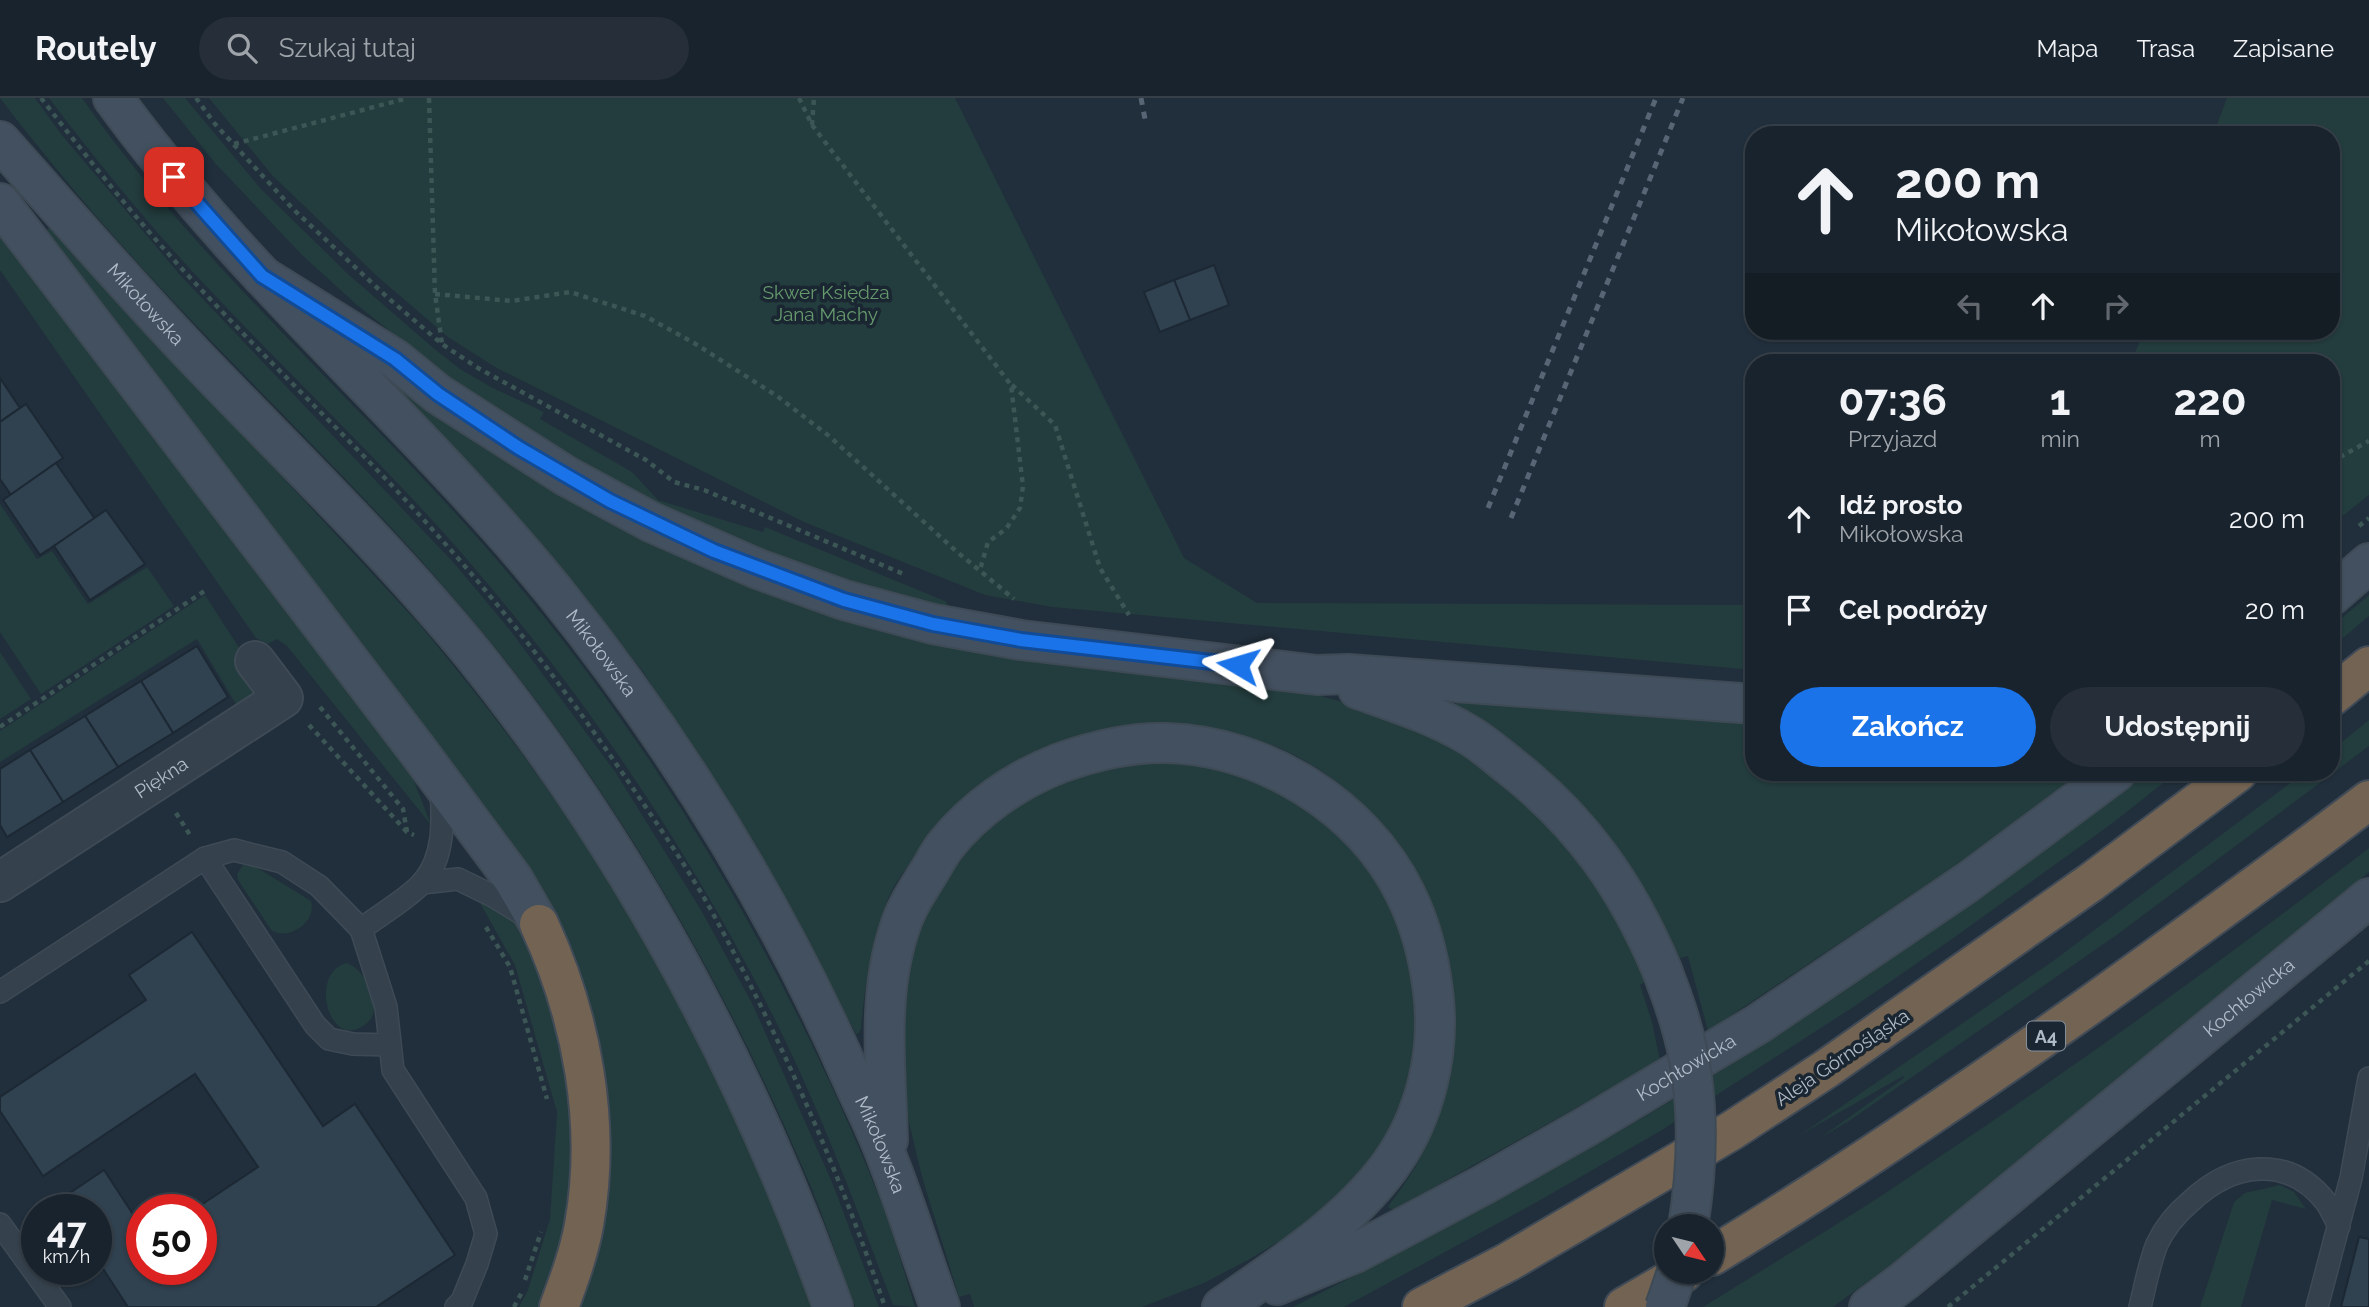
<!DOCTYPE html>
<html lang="pl">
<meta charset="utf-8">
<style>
:root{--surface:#19232d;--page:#262f39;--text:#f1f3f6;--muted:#9fa4aa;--line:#374049;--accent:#1a73e8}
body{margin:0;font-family:Raleway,sans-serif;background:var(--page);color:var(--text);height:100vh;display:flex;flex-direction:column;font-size:26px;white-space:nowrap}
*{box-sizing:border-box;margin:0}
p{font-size:23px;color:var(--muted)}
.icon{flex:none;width:38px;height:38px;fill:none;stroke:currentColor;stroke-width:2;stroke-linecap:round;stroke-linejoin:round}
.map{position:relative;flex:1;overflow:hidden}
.side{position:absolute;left:1745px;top:256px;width:595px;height:427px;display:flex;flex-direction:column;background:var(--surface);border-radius:28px;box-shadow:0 2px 5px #0004,0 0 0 2px var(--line)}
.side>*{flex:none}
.guide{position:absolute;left:1745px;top:28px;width:595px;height:214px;border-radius:28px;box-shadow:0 2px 5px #0004,0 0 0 2px var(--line);background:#19232d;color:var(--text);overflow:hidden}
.needle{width:46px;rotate:125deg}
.controls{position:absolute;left:1654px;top:1116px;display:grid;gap:14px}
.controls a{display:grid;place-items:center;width:70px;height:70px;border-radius:50%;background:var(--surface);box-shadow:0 2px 5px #0004,0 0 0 2px var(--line);font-size:35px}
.speed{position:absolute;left:21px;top:1096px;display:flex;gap:14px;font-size:35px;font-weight:700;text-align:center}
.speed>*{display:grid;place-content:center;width:91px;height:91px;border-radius:50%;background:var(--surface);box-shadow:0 2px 5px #0004,0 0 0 2px var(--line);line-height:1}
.speed small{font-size:18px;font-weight:400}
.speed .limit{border:10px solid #d22;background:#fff;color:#111}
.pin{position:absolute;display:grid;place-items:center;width:60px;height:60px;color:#fff;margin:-30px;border-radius:14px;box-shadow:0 4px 10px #0006}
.me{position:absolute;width:77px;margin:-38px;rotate:277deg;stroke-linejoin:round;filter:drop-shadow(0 0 5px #0008)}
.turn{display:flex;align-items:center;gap:24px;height:147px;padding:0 35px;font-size:32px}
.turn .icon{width:91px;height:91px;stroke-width:2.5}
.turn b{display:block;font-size:49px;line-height:60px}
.lanes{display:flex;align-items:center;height:66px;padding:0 35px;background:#0003;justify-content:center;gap:35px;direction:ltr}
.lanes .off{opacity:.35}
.eta{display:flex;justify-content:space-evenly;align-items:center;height:119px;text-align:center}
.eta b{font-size:42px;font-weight:700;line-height:49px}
.button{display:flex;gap:14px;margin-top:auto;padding:14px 35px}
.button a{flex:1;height:80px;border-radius:42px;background:var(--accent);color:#fff;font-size:28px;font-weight:700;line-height:80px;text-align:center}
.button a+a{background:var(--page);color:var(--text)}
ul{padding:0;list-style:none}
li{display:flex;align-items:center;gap:21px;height:91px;padding:0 35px}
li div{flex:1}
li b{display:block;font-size:26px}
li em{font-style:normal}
header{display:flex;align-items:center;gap:42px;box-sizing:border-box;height:98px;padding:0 35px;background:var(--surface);border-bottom:2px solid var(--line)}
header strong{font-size:33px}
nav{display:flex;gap:38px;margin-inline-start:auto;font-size:24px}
.search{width:490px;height:63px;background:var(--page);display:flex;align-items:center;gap:18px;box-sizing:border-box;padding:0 24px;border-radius:38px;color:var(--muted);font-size:26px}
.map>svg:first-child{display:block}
</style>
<header>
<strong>Routely</strong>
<div class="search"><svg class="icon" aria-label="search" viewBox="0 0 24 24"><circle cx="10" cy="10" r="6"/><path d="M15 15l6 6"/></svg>Szukaj tutaj</div>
<nav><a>Mapa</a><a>Trasa</a><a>Zapisane</a></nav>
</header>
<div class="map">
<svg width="2369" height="1209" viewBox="0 0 2369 1209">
<rect width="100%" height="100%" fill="#212f3c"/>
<!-- green -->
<g fill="#233c3d">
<path d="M0,0H35L61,36L181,178L454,465L510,532L616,675L701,812L752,905L832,1084L879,1209H855C840,1169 827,1128 811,1089C724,881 610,684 464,512C364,393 250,287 145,173C94,117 46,60 0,0Z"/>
<path d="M49,0H82C195,161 345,291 475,437C650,633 783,860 881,1103C894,1137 904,1174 915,1209L893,1207C859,1116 825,1025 783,938C700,768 593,608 470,465C388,369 294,282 207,189C151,130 98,65 49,0Z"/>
<path d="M163,0H185L261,91L349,177L437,253L460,271L491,289L544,314L540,321L632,374L658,402L763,434L765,429L945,503L948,507L947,510L852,486L744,448L589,373L473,299L357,207L302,157L215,65Z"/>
<path d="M209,0H955L1184,460L1257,505L1753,507V572L1052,509L985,497L804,424L495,269L448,239L378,179L272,77Z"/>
<path d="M2227,0H2369V397L2331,427V264H2132L2143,233H2331V37H2213Z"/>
<path d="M50,129L420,527C486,606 548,687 603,774C688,910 759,1058 811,1209H579C588,1171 602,1132 607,1094C617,1020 601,950 580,881L44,134Z"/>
<path d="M0,133L411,675L431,727L287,548L277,541L268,546L256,540L0,172Z"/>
<path d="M389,280L497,358L590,412L703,467L1321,598C1358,609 1398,618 1432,637C1531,691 1601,780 1648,882L1640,887L1652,924L1660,963L1393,1112L1388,1109C1400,1092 1413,1075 1422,1056C1477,945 1459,812 1376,721C1347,689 1309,660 1269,646C1140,600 1003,637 922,749C910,765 896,782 888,801C872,842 865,886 861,930L859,935L856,936L757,749L642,572L494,394L388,282Z"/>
<path d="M0,406L37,461L52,453L88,506L147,469L174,508L41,596L0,534Z"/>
<path d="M205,497L260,582V592L236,606L197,541L0,664V633Z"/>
<path d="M2369,497V518L2331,550V529Z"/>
<path d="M0,554L31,601L0,621Z"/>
<path d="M1457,601L1753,625L1754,674H2085L1953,769L1708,933L1688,858L1677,861L1656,814L1643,792L1455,607Z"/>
<path d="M2369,622V648L2118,836L1849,1023L1820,1040L1904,980L1903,978L1800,1037L2053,863L2305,674H2331V653Z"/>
<path d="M1169,661L1230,672L1277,690L1346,740L1372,772L1392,806L1414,878L1415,933L1410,970L1401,1003L1387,1036L1367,1069L1351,1090L1310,1125L1248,1162L1204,1185L1142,1209H974L970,1196L959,1199L922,1079L902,995L899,928L908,852L935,791L975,738L1034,695L1110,667Z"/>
<path d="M2149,674H2177L2114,724L1955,839L1855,908L1662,1032L1537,1104L1344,1209H1293C1450,1130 1607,1045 1755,951C1890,864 2021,770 2149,674Z"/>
<path d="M2369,750V774L1915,1149L1833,1209H1703C1761,1173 1820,1137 1878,1100C2046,989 2210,873 2369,750Z"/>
<path d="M243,767L256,769L311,803C317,823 291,842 272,833L238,782L237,776Z"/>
<path d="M476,798L509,814L528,842L567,953L575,1104L540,1209H519L528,1192L550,1121L557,1014L515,867Z"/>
<path d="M347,865C365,872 385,907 368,924C331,959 306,875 347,865Z"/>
<path d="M2280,1087L2294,1094L2306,1111L2272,1102L2241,1209H2200L2234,1104L2245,1095Z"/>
</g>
<!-- building -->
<g fill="#304150" stroke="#1c2833" stroke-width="2">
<path d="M1214,167L1229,207L1190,222L1174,182Z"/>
<path d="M1174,182L1190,222L1160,234L1144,194Z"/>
<path d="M0,280L20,310L0,324Z"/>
<path d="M26,306L63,360L11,397L0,381V324Z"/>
<path d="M56,365L95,421L40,457L3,402Z"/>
<path d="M106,412L145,466L90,502L54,448Z"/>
<path d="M197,548L228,599L173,635L141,583Z"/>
<path d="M141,583L173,635L118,669L85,618Z"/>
<path d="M85,618L118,669L63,704L30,652Z"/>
<path d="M30,652L63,704L7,739L0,727V671Z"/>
<path d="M192,834L323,1028L355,1006L455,1157L376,1209H128L96,1160V1111H64L58,1103L104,1072L142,1130V1171H201V1111H195L258,1069L195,976L43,1078L0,1013V999L146,902L129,877Z"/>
<path d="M2359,1139L2369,1141V1209H2341Z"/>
</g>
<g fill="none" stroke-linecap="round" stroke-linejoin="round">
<!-- service casing -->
<g stroke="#3e4a55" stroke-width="24">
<g id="service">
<path d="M205,760L315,927L329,941L353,946L390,947"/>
<path d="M422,785L458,781L493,798L529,820"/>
<path d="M361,831L386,909L393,972L476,1100L486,1136L477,1166L462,1203L456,1209"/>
<path d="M0,894L205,760L234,752L282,764L319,788L361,831C377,819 410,799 422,785C445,760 443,722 441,691"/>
<path d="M0,1126L60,1209"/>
<path d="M2140,1209C2145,1189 2149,1166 2157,1146C2164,1131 2177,1115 2190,1104C2231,1065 2287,1055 2326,1104C2331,1111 2335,1121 2339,1128"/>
<path d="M2317,1209L2351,1080L2369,980"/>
</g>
</g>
<!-- minor casing -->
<g stroke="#3e4a55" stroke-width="42">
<g id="minor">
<path id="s1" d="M0,784L283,600L255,563"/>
</g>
</g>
<!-- secondary casing -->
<g stroke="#3e4a55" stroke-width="42">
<g id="secondary">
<path id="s2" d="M113,0C243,179 415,322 554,493C674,642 775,805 852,980C864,1007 878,1034 888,1062C907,1110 922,1160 940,1209"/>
<path id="s3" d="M0,43C66,117 131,192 200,264C292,360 389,453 473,556C631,752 748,973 833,1209"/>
<path d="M0,105L418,653L513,781L539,826"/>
<path d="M262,178L395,261L438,296L566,378L651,424L758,471L844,502L933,526L1021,542L1317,577L1348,576L1754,606"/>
<path d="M2331,498L2369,465"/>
<path d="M1358,591C1395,604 1433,616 1467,636C1483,645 1496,657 1510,668C1582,724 1627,789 1662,872"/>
<path d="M888,1042C886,972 877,899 899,832C905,811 916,795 927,777C933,768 938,757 945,748C974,711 1016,682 1060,665C1093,653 1132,644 1167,645C1264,648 1362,708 1405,795C1420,825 1429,860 1433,893C1441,954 1425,1020 1389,1069C1346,1127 1281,1168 1222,1209"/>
<path id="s4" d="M1277,1187L1357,1154L1483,1087L1589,1027L1758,926L1968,784L2116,674"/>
<path id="s5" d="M1869,1209L1904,1183L2369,800"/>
</g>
</g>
<!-- motorway casing -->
<g stroke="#404b57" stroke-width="42">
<g id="motorway">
<path d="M2331,599L2369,568"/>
<path d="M539,826C582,919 602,1026 584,1127C579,1155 569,1182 559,1209"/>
<path d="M1712,1158C1839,1081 1961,998 2083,912C2179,843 2275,774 2369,702"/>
<path d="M1422,1209L1508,1164L1731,1033L1826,971L2090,785L2238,674"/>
<path d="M1624,1209L1684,1174"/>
</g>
</g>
<!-- path -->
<g stroke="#3c5555" stroke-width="4.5" stroke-dasharray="5 5" stroke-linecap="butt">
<path d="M41,0C87,59 133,118 184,173C270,267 364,353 448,449C514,523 574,604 630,686C658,727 687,769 711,812C780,938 839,1073 885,1209"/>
<path d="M196,0L215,26L293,111L387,199L442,246L478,270L646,362L674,384L704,392L906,477"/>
<path d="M429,0L435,196L442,246"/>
<path d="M799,0L812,27L814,0"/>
<path d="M812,27L1011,287L1023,388L1020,410L1006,431L988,444L980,472"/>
<path d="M234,46L408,0"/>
<path d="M435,196L512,203L570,194L645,218L694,245L777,298L829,338L956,453L1014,501"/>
<path d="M1012,287L1055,327L1100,470L1129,517"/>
<path d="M2331,364L2369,343"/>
<path d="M2359,428L2369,420"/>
<path d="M320,609L403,711L407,734L414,737"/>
<path d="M309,627L407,734"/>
<path d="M0,629L206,492"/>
<path d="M176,715L190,737"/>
<path d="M486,829L510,869L547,1001"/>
<path d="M525,1182L541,1134"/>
<path d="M514,1209L522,1194"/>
<path d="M1948,1209L2369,863"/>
</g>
<!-- service -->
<use href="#service" stroke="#35414c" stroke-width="21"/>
<!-- minor -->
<use href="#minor" stroke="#35414c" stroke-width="38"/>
<!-- secondary -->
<use href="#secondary" stroke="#43505f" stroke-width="38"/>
<!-- motorway -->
<use href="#motorway" stroke="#736352" stroke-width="38"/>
<!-- rail -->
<g stroke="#576574" stroke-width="5" stroke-dasharray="7 7" stroke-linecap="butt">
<path d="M1141,0L1145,21"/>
<path d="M1488,410L1656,0"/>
<path d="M1511,420L1683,0"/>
</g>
<!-- secondary-bridge casing -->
<g stroke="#3e4a55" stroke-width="42" stroke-linecap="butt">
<g id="secondary-bridge">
<path d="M1662,872C1668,889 1675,906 1680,924C1700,990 1699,1061 1688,1129"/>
<path d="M1665,1209L1677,1174"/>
</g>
</g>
<!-- secondary-bridge -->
<use href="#secondary-bridge" stroke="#43505f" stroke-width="38"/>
</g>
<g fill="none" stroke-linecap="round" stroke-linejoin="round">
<!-- route casing -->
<g stroke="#114b97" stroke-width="18">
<path id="route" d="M174,79L262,178L395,261L438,296L519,350L610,403L714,453L844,502L933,526L1021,542L1238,567"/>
</g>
<!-- route -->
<use href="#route" stroke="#1a73e8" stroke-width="12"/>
</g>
<g text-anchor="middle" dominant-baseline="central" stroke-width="7" stroke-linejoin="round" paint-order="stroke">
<!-- shield labels -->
<rect fill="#1a2631" stroke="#838e9b" stroke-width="2" x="2027" y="923.5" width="38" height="29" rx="5"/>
<g font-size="18" font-weight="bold" fill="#b0bbc8">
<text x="2046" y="938">A4</text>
</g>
<!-- park labels -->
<g font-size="19" fill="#669a6d" stroke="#1a2631">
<text x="826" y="194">Skwer Księdza<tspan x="826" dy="22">Jana Machy</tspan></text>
</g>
<!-- street labels -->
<g font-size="19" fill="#b0bbc8" stroke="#1a2631">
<text stroke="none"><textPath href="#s3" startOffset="219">Mikołowska</textPath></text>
<text stroke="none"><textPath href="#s2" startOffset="740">Mikołowska</textPath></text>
<text stroke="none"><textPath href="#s1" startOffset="192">Piękna</textPath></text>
<text stroke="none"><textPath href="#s5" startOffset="490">Kochłowicka</textPath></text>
<text transform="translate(1842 959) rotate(-34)">Aleja Górnośląska</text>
<text stroke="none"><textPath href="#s4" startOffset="464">Kochłowicka</textPath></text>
<text stroke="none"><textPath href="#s2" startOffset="1307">Mikołowska</textPath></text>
</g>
</g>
</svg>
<div class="controls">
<a><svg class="needle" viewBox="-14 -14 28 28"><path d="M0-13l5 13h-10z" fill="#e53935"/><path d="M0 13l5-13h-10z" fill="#9fa4aa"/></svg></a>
</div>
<div class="speed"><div>47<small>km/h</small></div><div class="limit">50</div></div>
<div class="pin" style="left:174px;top:79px;background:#d93025"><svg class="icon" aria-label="arrive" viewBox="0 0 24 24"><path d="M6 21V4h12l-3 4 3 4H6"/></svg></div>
<svg class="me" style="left:1238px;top:567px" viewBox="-20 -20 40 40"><path d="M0-17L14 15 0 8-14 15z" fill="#1a73e8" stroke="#fff" stroke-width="4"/></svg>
<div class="guide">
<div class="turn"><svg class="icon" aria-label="ahead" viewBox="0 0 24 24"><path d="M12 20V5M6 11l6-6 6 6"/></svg><div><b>200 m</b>Mikołowska</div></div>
<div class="lanes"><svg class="icon off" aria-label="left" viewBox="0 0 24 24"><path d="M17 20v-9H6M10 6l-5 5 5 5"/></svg><svg class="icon" aria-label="ahead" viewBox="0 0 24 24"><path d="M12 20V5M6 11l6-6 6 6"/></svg><svg class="icon off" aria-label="right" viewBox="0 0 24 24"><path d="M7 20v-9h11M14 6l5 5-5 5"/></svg></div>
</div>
<section class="side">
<div class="eta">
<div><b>07:36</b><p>Przyjazd</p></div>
<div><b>1</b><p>min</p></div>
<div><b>220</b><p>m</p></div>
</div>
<ul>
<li><svg class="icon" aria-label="ahead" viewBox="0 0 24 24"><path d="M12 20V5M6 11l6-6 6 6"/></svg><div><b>Idź prosto</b><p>Mikołowska</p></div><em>200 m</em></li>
<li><svg class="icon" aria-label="arrive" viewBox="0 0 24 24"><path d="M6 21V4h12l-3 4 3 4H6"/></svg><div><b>Cel podróży</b></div><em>20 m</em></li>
</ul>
<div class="button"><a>Zakończ</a><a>Udostępnij</a></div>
</section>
</div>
